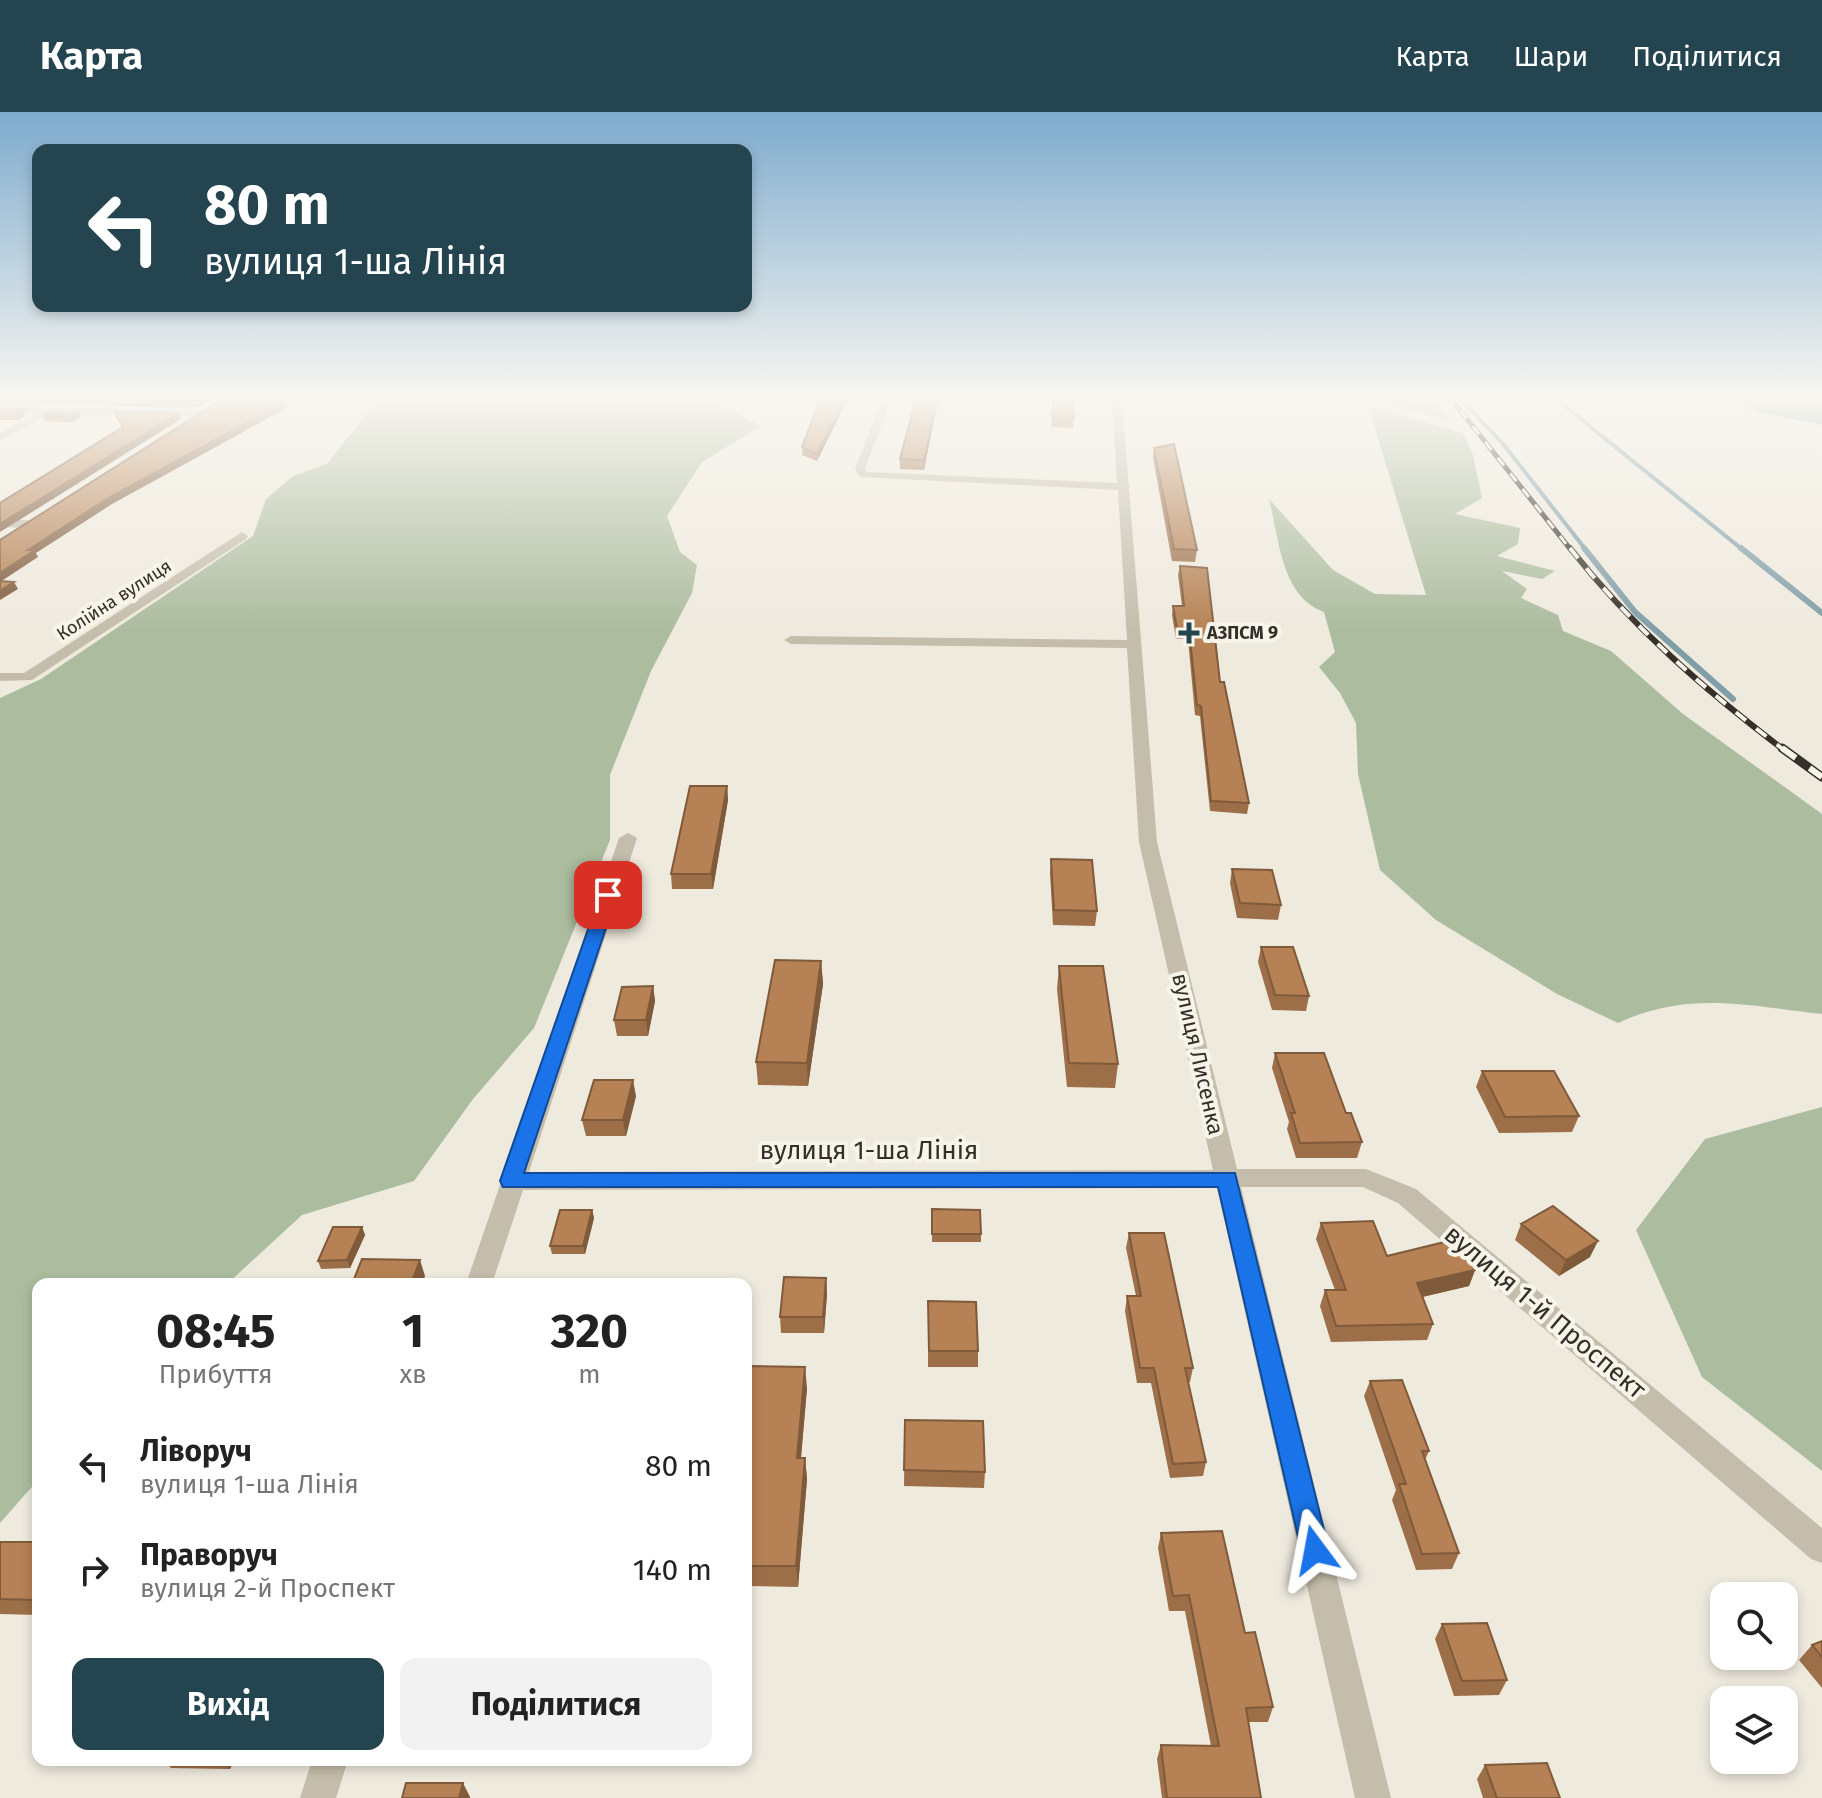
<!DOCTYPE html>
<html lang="uk">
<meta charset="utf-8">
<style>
:root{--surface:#fff;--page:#f2f2f2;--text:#222;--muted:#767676;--accent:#244450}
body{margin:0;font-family:"Fira Sans",sans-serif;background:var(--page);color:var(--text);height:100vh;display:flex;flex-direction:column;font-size:30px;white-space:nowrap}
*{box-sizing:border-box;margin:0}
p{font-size:26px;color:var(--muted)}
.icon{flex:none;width:44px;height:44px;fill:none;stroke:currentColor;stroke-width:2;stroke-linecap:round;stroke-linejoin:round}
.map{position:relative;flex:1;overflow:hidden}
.details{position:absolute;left:32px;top:1166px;width:720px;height:488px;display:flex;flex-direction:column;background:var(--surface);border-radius:16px;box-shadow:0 4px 12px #0003}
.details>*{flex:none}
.hud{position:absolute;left:32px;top:32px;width:720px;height:168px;border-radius:16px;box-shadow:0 4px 12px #0003;background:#244450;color:#fff;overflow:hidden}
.buttons{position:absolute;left:1710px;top:1470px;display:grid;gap:16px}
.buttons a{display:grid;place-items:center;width:88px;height:88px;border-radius:16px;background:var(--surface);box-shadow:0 4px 12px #0003;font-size:40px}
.pin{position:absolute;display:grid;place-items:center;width:68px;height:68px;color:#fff;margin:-34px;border-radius:16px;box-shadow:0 4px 12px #0006}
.me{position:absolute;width:88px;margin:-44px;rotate:347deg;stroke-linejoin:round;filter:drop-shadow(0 0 6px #0008)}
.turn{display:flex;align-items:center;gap:28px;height:168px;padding:0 40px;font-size:36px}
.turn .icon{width:104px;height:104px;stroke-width:2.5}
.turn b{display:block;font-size:56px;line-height:68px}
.eta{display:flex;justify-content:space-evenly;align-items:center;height:136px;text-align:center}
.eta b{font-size:48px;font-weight:700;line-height:56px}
.cta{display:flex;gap:16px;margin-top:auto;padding:16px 40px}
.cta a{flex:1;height:92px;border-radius:16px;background:var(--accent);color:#fff;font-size:32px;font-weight:700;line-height:92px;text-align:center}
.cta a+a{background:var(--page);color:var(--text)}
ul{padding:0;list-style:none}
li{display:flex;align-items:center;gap:24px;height:104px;padding:0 40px}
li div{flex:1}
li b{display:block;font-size:30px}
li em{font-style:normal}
header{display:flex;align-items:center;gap:48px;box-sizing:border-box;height:112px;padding:0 40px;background:var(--accent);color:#fff}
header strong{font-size:38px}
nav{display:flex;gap:44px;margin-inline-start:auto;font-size:28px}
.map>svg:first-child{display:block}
</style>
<header>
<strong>Карта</strong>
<nav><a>Карта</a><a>Шари</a><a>Поділитися</a></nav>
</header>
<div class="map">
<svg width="1822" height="1686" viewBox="0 0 1822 1686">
<rect width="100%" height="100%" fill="#efeade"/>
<!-- green -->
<g fill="#acbc9f">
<path d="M399,283H727L719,292L761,314L702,350L667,404L680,440L697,453L692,481L651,559L610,663V728L534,916L473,987L414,1069L302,1103L227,1172H38V1368L0,1411V586L41,567L253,424L266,387L293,364L327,352L368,300Z"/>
<path d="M1356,283H1425L1452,309Z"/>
<path d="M1368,294L1463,321L1473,343L1482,386L1455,402L1520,416L1518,432L1497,444L1555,459L1542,467L1502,459L1527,477L1521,486L1558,503L1563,519L1611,539L1683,602L1822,702V902C1747,894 1690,878 1618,911L1557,882L1436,808L1380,758L1358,662L1356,611L1340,581L1319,555L1335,540L1324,500C1281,485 1279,426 1269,387L1333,458L1375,482L1426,483Z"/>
<path d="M1822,995V1359L1702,1265L1636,1118L1705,1027Z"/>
</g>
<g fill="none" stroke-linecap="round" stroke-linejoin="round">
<!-- stream-far1 -->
<g stroke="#809ea8" stroke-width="4">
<path d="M1457,283L1503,332L1586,438"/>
<path d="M1551,283L1743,438"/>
</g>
<!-- stream -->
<g stroke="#809ea8" stroke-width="6">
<path d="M1584,436L1635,500L1733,587"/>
<path d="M1741,436L1822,501"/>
</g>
<!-- river -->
<path fill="#809ea8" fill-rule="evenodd" d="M1727,283H1760L1822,299V313L1758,300Z"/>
<!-- minor -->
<g fill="#c5bdab" fill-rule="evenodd">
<path d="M883,283H893L865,357L867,360L1117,371L1112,289L1107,283H1118L1122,288L1157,730L1237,1057H1366L1416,1077L1822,1416V1451L1811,1447L1398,1091L1363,1075H1241L1391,1686H1355L1217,1076L523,1078L492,1172H466L619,726L628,721L637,726L529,1060L1213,1058L1139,730L1127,536L791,532L784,528L791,524L1127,528L1118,378L860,365L855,357Z"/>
<path d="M1781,283H1795L1822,295V301Z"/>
<path d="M0,295L203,298L208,301L203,304L51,302L0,328V321L37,301H0Z"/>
<path d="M0,407L27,408L33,412L27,416L0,415Z"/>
<path d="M242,420L248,424L246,427L32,568L0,569V561H24Z"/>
<path d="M312,1648H348L336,1686H300Z"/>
</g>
<!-- rail-far2 casing -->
<g stroke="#342f29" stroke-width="5">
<path id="rail-far2" d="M1448,283L1571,438"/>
</g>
<!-- rail-far1 casing -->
<g stroke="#342f29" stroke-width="6">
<path id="rail-far1" d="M1570,436C1631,514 1705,578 1784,638"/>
</g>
<!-- rail casing -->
<g stroke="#342f29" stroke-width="9">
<path id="rail" d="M1782,636L1822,665"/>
</g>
<!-- rail-far2 -->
<use href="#rail-far2" stroke="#f7f4e9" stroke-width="3" stroke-dasharray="10" stroke-linecap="butt"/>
<!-- rail-far1 -->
<use href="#rail-far1" stroke="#f7f4e9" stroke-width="4" stroke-dasharray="13" stroke-linecap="butt"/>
<!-- rail -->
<use href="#rail" stroke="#f7f4e9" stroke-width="6" stroke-dasharray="17" stroke-linecap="butt"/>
</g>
<!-- wall -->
<g fill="#9d6f48">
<path d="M0,283H217L199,295L109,294L108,291L0,292Z"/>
<path d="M822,283L817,349L802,343V335Z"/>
<path d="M917,283H944L941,292H937L924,358L900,357V347Z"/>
<path d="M1054,283L1074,306L1073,316L1051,315Z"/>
<path d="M0,297L23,298L25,304L18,308H0Z"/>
<path d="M79,301L80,305L72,310L44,309L42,304Z"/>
<path d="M1154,336L1197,438L1195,450L1172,449L1153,346Z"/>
<path d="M1180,454L1220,570L1249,691L1247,702L1210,699L1200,604L1195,603L1188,527H1176L1172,503L1173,494H1182L1178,463Z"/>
<path d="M727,674L728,688L713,777H672L671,762Z"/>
<path d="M1051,747L1097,799L1095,814L1053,813L1050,761Z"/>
<path d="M1232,757L1281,793L1278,808L1237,806L1230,771Z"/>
<path d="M1261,835L1309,884L1306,899L1272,898L1258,850Z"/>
<path d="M821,849L823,872L808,974L758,973L756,950Z"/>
<path d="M1059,854L1118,952L1115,976L1067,975L1057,877Z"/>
<path d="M653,874L655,889L648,924H617L614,908Z"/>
<path d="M1275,941L1346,1001L1362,1030L1357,1046H1296L1287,1017L1289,1010L1272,956Z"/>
<path d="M1482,959L1579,1004L1572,1020L1499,1021L1476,975Z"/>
<path d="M636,984L626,1024H586L582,1008Z"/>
<path d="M932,1097L981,1122V1130H932Z"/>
<path d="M592,1098L594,1106L585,1142H552L550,1134Z"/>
<path d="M1321,1111L1387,1144L1475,1158L1469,1174L1423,1185L1433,1212L1427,1228L1331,1230L1320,1194L1325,1178H1335L1316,1127Z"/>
<path d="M1521,1112L1590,1145L1559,1164L1515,1128Z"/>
<path d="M362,1115L365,1123L350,1156L321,1157L318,1149Z"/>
<path d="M1129,1121L1193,1256L1190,1270H1188L1206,1350L1203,1364L1170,1366L1151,1271H1137L1125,1199L1127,1184H1136L1126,1136Z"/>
<path d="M826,1166L827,1182L824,1221H781L780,1205Z"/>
<path d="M928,1189L978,1239V1255H928Z"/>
<path d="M746,1254L807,1276L801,1346H805L807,1367L798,1475L746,1474Z"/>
<path d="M1370,1269L1429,1339L1425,1348L1459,1441L1452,1457L1416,1458L1392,1388L1396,1378L1364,1284Z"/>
<path d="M905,1308L985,1360L984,1376L904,1374Z"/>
<path d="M1161,1421L1245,1521L1273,1595L1268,1610H1248L1261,1686H1162L1157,1647L1161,1633L1211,1634L1185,1499H1169L1158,1436Z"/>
<path d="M0,1430H38V1503L0,1502Z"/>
<path d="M1442,1512L1507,1568L1499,1583L1454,1584L1435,1527Z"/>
<path d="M1822,1529V1576L1799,1548L1812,1533Z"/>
<path d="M165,1648H234L230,1657L171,1656Z"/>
<path d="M1485,1653L1560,1686H1483L1477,1667Z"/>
</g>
<!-- shaded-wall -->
<g fill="#7f5a3b">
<path d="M206,283H217L199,295L197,289Z"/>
<path d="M288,283H298L286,292L287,296L112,392L36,441L38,445L0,470V461L28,438L110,385L278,290Z"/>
<path d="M846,283H850L817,349V342Z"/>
<path d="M938,283L937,292L924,358V348Z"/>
<path d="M23,298L25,304L18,308L15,302Z"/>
<path d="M79,301L80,305L72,310L71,305Z"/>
<path d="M179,301L181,307L0,420V412Z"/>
<path d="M14,470L18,477L0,488V479Z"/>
<path d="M727,674L728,688L713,777L711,762Z"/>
<path d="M821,849L823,872L808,974L807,951Z"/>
<path d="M653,874L655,889L648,924L646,908Z"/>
<path d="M633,968L636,984L626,1024L623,1008Z"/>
<path d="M592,1098L594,1106L585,1142L583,1134Z"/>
<path d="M362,1115L365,1123L350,1156L347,1148Z"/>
<path d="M1598,1129L1590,1145L1559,1164L1566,1148Z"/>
<path d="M420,1148L425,1164L422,1172H411Z"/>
<path d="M1475,1158L1469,1174L1412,1187L1417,1171Z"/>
<path d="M826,1166L827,1182L824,1221L823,1205Z"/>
<path d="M805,1255L807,1276L799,1367L797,1346Z"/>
<path d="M805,1346L807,1367L798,1475L796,1454Z"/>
<path d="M224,1648H234L230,1657Z"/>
<path d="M463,1671L470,1685V1686H459Z"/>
</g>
<!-- building -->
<g fill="#b68154" stroke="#7f5a3b" stroke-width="2">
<path d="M0,283H206L197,289L107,288L106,285L0,286Z"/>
<path d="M229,283H288L278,290H285L110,385L28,438H35L0,461V428Z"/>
<path d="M822,283H846L817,342L802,335Z"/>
<path d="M917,283H938L924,348L900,347Z"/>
<path d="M1054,283H1072L1074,306L1052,305Z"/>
<path d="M0,297L23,298L15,302H0Z"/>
<path d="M50,300L79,301L71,305L42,304Z"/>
<path d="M114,300L179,301L0,412V391L123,315Z"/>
<path d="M1174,332L1197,438L1174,437L1154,336Z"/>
<path d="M1180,454L1207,456L1220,570H1224L1249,691L1211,689L1201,594L1197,593L1189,518L1177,517L1173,494H1184Z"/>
<path d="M0,469L14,470L0,479Z"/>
<path d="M690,674H727L711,762H671Z"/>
<path d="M1051,747L1092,748L1097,799L1054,798Z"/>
<path d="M1232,757L1272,758L1281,793L1240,791Z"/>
<path d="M1261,835H1293L1309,884L1275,883Z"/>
<path d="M775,848L821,849L807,951L756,950Z"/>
<path d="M1059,854H1103L1118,952L1069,951Z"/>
<path d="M653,874L646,908H614L622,875Z"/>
<path d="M1275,941H1324L1346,1001H1351L1362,1030L1300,1031L1291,1001H1295Z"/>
<path d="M1482,959H1554L1579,1004L1505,1005Z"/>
<path d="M594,968H633L623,1008H582Z"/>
<path d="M1553,1094L1598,1129L1566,1148L1521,1112Z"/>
<path d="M932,1097L980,1098L981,1122H932Z"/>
<path d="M560,1098H592L583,1134H550Z"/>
<path d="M1373,1109L1387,1144L1453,1128L1475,1158L1417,1171L1433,1212L1336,1214L1325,1178H1346L1321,1111Z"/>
<path d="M333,1115H362L347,1148L318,1149Z"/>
<path d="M1129,1121H1164L1193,1256H1185L1206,1350L1173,1352L1154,1256H1140L1127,1184H1141Z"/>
<path d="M362,1147L420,1148L411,1172H352Z"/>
<path d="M784,1165L826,1166L823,1205H780Z"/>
<path d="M537,1171L584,1172H537Z"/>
<path d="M928,1189L976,1190L978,1239H929Z"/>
<path d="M746,1254L805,1255L797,1346H805L796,1454H746Z"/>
<path d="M1402,1268L1429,1339H1422L1459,1441L1422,1442L1399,1372H1406L1370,1269Z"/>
<path d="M905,1308L983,1309L985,1360L904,1358Z"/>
<path d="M1222,1419L1245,1521L1255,1520L1273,1595L1246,1596L1261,1686H1167L1161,1633L1219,1634L1189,1483L1173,1484L1161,1421Z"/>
<path d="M0,1430H38V1488L0,1487Z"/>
<path d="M1487,1511L1507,1568L1462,1569L1442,1512Z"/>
<path d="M1822,1529V1545L1812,1533Z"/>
<path d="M1547,1651L1560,1686H1497L1485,1653Z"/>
<path d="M406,1671H463L459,1686H402Z"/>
</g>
<!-- sky -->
<linearGradient id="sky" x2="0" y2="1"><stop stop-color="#7eabce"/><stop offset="0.55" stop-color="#f8f6f0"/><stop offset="1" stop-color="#f8f6f0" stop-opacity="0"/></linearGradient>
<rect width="1822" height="519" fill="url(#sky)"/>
<!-- route -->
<path fill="#1a73e8" stroke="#114b97" stroke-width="2" d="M608,778L617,783L524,1061H1235L1329,1438L1325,1448L1315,1452L1305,1448L1301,1438L1218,1075H503L500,1069L600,783Z"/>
<!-- markers -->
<path fill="#244450" stroke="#f7f4e9" stroke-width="3" d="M1185 509h8v8h8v8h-8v8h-8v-8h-8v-8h8z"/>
<g text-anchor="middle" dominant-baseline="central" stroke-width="8" stroke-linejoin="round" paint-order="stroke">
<!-- far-street labels -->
<g font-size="18" fill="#342f29" stroke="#f7f4e9">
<text transform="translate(114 488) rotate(-33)">Колійна вулиця</text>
</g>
<!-- far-poi labels -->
<g font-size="18" font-weight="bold" fill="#342f29" stroke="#f7f4e9" text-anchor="start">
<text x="1207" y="521">АЗПСМ 9</text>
</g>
<!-- street labels -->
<g font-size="22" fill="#342f29" stroke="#f7f4e9">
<text transform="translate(1198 942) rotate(77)">вулиця Лисенка</text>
</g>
<!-- near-street labels -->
<g font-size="26" fill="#342f29" stroke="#f7f4e9">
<text x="869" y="1038">вулиця 1-ша Лінія</text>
<text transform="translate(1545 1200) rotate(40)">вулиця 1-й Проспект</text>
</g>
</g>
</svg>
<div class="buttons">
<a><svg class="icon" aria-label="search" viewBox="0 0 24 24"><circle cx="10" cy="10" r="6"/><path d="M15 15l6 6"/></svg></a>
<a><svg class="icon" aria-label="layers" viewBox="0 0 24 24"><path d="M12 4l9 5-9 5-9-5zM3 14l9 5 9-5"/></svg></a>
</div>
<div class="pin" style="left:608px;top:783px;background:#d93025"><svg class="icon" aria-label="arrive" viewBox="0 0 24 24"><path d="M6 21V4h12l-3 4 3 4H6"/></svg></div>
<svg class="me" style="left:1315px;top:1438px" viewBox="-20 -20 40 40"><path d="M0-17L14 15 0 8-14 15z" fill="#1a73e8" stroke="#fff" stroke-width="4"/></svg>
<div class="hud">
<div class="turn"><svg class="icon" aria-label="left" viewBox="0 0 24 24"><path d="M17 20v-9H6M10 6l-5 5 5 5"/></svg><div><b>80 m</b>вулиця 1-ша Лінія</div></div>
</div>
<section class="details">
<div class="eta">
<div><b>08:45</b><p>Прибуття</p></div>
<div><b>1</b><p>хв</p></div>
<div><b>320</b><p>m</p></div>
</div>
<ul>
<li><svg class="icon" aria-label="left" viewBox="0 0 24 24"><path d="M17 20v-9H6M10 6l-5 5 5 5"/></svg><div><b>Ліворуч</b><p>вулиця 1-ша Лінія</p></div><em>80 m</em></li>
<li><svg class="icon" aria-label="right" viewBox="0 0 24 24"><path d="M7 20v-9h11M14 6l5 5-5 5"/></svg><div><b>Праворуч</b><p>вулиця 2-й Проспект</p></div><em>140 m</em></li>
</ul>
<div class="cta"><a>Вихід</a><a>Поділитися</a></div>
</section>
</div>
